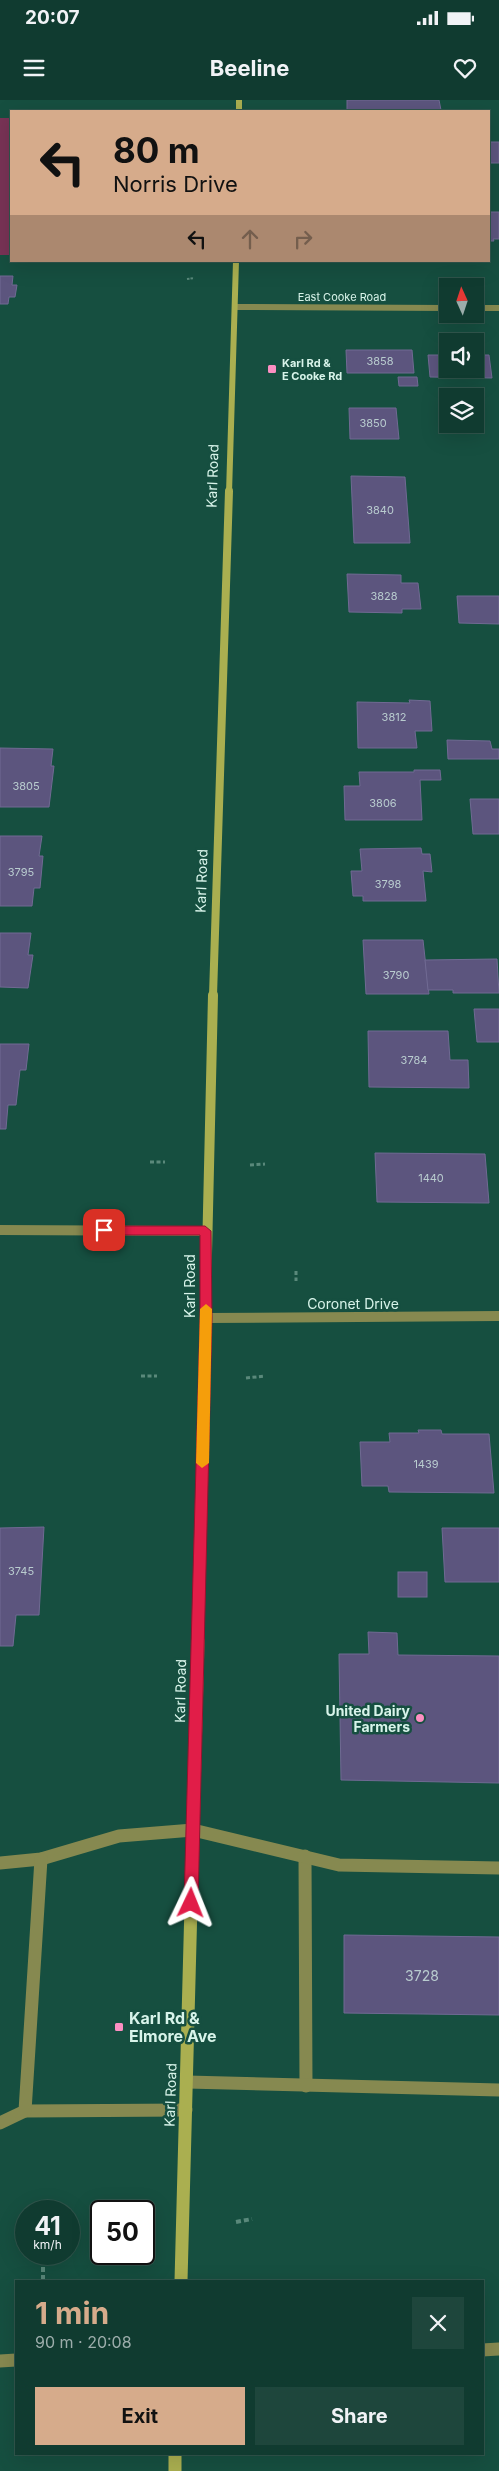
<!DOCTYPE html>
<meta charset="utf-8">
<style>
:root{--surface:#103b30;--page:#1e463c;--text:#f1f3f6;--muted:#9cadab;--line:#30554c;--accent:#d6ab8b}
body{margin:0;font-family:Inter,sans-serif;background:var(--page);color:var(--text);height:100vh;display:flex;flex-direction:column;font-size:19px;white-space:nowrap}
*{box-sizing:border-box;margin:0}
p{font-size:16px;color:var(--muted)}
.icon{flex:none;width:28px;height:28px;fill:none;stroke:currentColor;stroke-width:2;stroke-linecap:round;stroke-linejoin:round}
.map{position:relative;flex:1;overflow:hidden}
.panel{position:absolute;left:15px;top:2180px;width:469px;height:175px;display:flex;flex-direction:column;background:var(--surface);border-radius:0px;box-shadow:0 5px 20px #0002,0 0 0 1px var(--line)}
.panel>*{flex:none}
.hud{position:absolute;left:10px;top:10px;width:480px;height:152px;border-radius:0px;box-shadow:0 5px 20px #0002,0 0 0 1px var(--line);background:#d6ab8b;color:#111;overflow:hidden}
.needle{width:32px;rotate:357deg}
.buttons{position:absolute;left:439px;top:178px;display:grid;gap:10px}
.buttons a{display:grid;place-items:center;width:45px;height:45px;border-radius:0px;background:var(--surface);box-shadow:0 5px 20px #0002,0 0 0 1px var(--line);font-size:25px}
.speed{position:absolute;left:15px;top:2100px;display:flex;gap:10px;font-size:25px;font-weight:700;text-align:center}
.speed>*{display:grid;place-content:center;width:65px;height:65px;border-radius:50%;background:var(--surface);box-shadow:0 5px 20px #0002,0 0 0 1px var(--line);line-height:1}
.speed small{font-size:12px;font-weight:400}
.speed .limit{border:2px solid #111;border-radius:8px;background:#fff;color:#111}
.pin{position:absolute;display:grid;place-items:center;width:42px;height:42px;color:#fff;margin:-21px;border-radius:10px;box-shadow:0 2px 8px #0006}
.me{position:absolute;width:55px;margin:-28px;rotate:2deg;stroke-linejoin:round;filter:drop-shadow(0 0 4px #0008)}
.turn{display:flex;align-items:center;gap:18px;height:105px;padding:0 20px;font-size:22px}
.turn .icon{width:65px;height:65px;stroke-width:2.5}
.turn b{display:block;font-size:35px;line-height:42px}
.lanes{display:flex;align-items:center;height:48px;padding:0 20px;background:#0003;justify-content:center;gap:25px;direction:ltr}
.lanes .off{opacity:.35}
.round{display:grid;place-items:center;flex:none;width:52px;height:52px;border-radius:0px;background:var(--page)}
.head{display:flex;align-items:center;justify-content:space-between;height:85px;padding:0 20px}
h1{font-size:30px;font-weight:700;line-height:38px;color:var(--accent)}
.action{display:flex;gap:10px;margin-top:auto;padding:10px 20px}
.action a{flex:1;height:58px;border-radius:0px;background:var(--accent);color:#111;font-size:20px;font-weight:700;line-height:58px;text-align:center}
.action a+a{background:var(--page);color:var(--text)}
.status{display:flex;justify-content:space-between;align-items:center;height:35px;padding:0 25px;background:var(--surface);direction:ltr}
.status svg{height:14px;fill:currentColor}
header{display:flex;justify-content:space-between;align-items:center;height:65px;padding:0 20px;background:var(--surface);font-size:22px;font-weight:700}
.map>svg:first-child{display:block}
</style>
<div class="status"><b>20:07</b><svg viewBox="0 0 49 12"><path d="M0 12V9h3v3zM5 12V6h3v6zM10 12V3h3v9zM15 12V0h3v12zM26 1h20v11H26zM47 4h2v5h-2z"/></svg></div>
<header><svg class="icon" aria-label="menu" viewBox="0 0 24 24"><path d="M4 6h16M4 12h16M4 18h16"/></svg>Beeline<svg class="icon" aria-label="heart" viewBox="0 0 24 24"><path d="M12 20l-8-8c-3-5 5-10 8-4 3-6 11-1 8 4z"/></svg></header>
<div class="map">
<svg width="499" height="2371" viewBox="0 0 499 2371">
<rect width="100%" height="100%" fill="#164f40"/>
<!-- green -->
<rect fill="#793356" x="0" y="18" width="11" height="137"/>
<!-- building -->
<g fill="#5c557e" stroke="#706a93">
<path d="M347,0H439L441,10L347,11Z"/>
<rect x="489" y="42" width="10" height="21"/>
<path d="M489,112H499V139H493L494,141H489Z"/>
<path d="M0,176H13L12,185H17L15,197H9L8,204H0Z"/>
<path d="M346,250H412L414,273H347Z"/>
<path d="M428,255H448V269H475V255H489L492,278L430,277Z"/>
<path d="M398,277H417L418,286H399Z"/>
<path d="M349,308H396L399,339H350Z"/>
<path d="M351,376L405,377L410,443H354Z"/>
<path d="M347,474L401,475V483H418L421,509H402V513L349,512Z"/>
<path d="M457,496H499V524L459,523Z"/>
<path d="M409,600L430,601L432,631H415L417,648H358L357,602L410,603Z"/>
<path d="M447,640L490,641L492,649H499V659H448Z"/>
<path d="M0,648L53,649L51,666H54L49,707H0Z"/>
<path d="M414,670H440L441,680H420L422,720H345L344,686H360L359,672H414Z"/>
<path d="M470,699H499V734H473Z"/>
<path d="M0,736H42L39,756H43L40,788H34L32,806H0Z"/>
<path d="M421,748L422,754H430L432,772L423,771L426,801H363V796H353L351,771H362L360,749Z"/>
<path d="M0,833H31L28,855H33L28,888L0,887Z"/>
<path d="M363,840H423L429,894H366Z"/>
<path d="M497,859L499,893H453V890H428L425,860Z"/>
<path d="M474,909H499V942H477Z"/>
<path d="M368,931H448L450,960H468L469,988L369,987Z"/>
<path d="M0,944H29L26,970H20L16,1005H8L6,1029H0Z"/>
<path d="M375,1053L485,1054L489,1103L377,1102Z"/>
<path d="M418,1330H441L442,1334H489L494,1393L389,1392L388,1386H362L360,1342H390L389,1333H419Z"/>
<path d="M44,1427L39,1515H16L13,1546H0V1428Z"/>
<path d="M442,1428H499V1482H445Z"/>
<rect x="398" y="1472" width="29" height="25"/>
<path d="M368,1532L397,1533L398,1555L499,1556V1683L341,1680L339,1554H369Z"/>
<path d="M344,1835L499,1837V1915L344,1913Z"/>
</g>
<g fill="none" stroke-linecap="round" stroke-linejoin="round">
<!-- path-far2 -->
<path stroke="#5a897b" stroke-width="2" stroke-dasharray="2.5 1" stroke-linecap="butt" d="M187,179L194,178"/>
<!-- path-far1 -->
<g stroke="#5a897b" stroke-width="3" stroke-dasharray="4 2.5" stroke-linecap="butt">
<path d="M150,1062H165"/>
<path d="M250,1065L265,1064"/>
<path d="M296,1171V1181"/>
<path d="M141,1276H157"/>
<path d="M246,1278L265,1276"/>
</g>
<!-- path -->
<g stroke="#5a897b" stroke-width="4" stroke-dasharray="5 3" stroke-linecap="butt">
<path d="M236,2122L252,2119"/>
<path d="M43,2167V2181"/>
</g>
<!-- lane -->
<g stroke="#868950" stroke-width="13">
<path d="M305,1756L306,1986"/>
<path d="M0,1763L41,1759L119,1736L193,1730L339,1765L499,1768"/>
<path d="M187,1982L499,1990"/>
<path d="M25,2011L186,2010"/>
<path d="M0,2023L25,2011L41,1759"/>
</g>
<!-- street-far2 -->
<g stroke="#868950" stroke-width="6">
<path d="M236,207L448,208"/>
<path d="M475,208H499"/>
</g>
<!-- street-far1 -->
<g stroke="#868950" stroke-width="10">
<path d="M0,1130L205,1131"/>
<path d="M206,1218L499,1216"/>
</g>
<!-- street -->
<g stroke="#868950" stroke-width="13">
<path d="M482,2250L499,2249"/>
<path d="M0,2261L16,2260"/>
</g>
<!-- secondary-far3 -->
<g stroke="#aaaf50" stroke-width="6">
<path d="M239,0V11"/>
<path d="M229,393L236,161"/>
</g>
<!-- secondary-far2 -->
<path stroke="#aaaf50" stroke-width="8" d="M213,896L229,391"/>
<!-- secondary-far1 -->
<path stroke="#aaaf50" stroke-width="10" d="M198,1542C203,1326 206,1110 213,895"/>
<!-- secondary -->
<g stroke="#aaaf50" stroke-width="13">
<path d="M181,2181L198,1541"/>
<path d="M175,2354V2371"/>
</g>
</g>
<!-- route -->
<path fill="#e11d48" stroke="#92132f" d="M104,1126H205L211,1131L212,1218L198,1803L196,1808L191,1810L186,1808L184,1803L200,1218V1135H104L99,1130Z"/>
<!-- slow -->
<path fill="#f59e0b" d="M206,1204L212,1209L209,1363L202,1368L196,1363L200,1209Z"/>
<!-- markers -->
<g fill="#fc8fc2" stroke="#164f40" stroke-width="2">
<rect x="267" y="264" width="10" height="10" rx="2.5"/>
<circle cx="420" cy="1618" r="5"/>
<rect x="114" y="1922" width="10" height="10" rx="2.5"/>
</g>
<g text-anchor="middle" dominant-baseline="central" stroke-width="5" stroke-linejoin="round" paint-order="stroke">
<!-- far-street labels -->
<g font-size="11" fill="#d8f4ea" stroke="#164f40">
<text x="342" y="197">East Cooke Road</text>
</g>
<!-- number labels -->
<g font-size="11" fill="#b9cccf">
<text x="380" y="261">3858</text>
<text x="373" y="323">3850</text>
<text x="380" y="410">3840</text>
<text x="384" y="496">3828</text>
<text x="394" y="617">3812</text>
<text x="26" y="686">3805</text>
<text x="383" y="703">3806</text>
<text x="21" y="772">3795</text>
<text x="388" y="784">3798</text>
<text x="396" y="875">3790</text>
<text x="414" y="960">3784</text>
<text x="431" y="1078">1440</text>
<text x="426" y="1364">1439</text>
<text x="21" y="1471">3745</text>
</g>
<!-- far-poi labels -->
<g font-size="11" font-weight="bold" fill="#d8f4ea" stroke="#164f40" text-anchor="start">
<text x="282" y="263">Karl Rd &amp;<tspan x="282" dy="13">E Cooke Rd</tspan></text>
</g>
<!-- street labels -->
<g font-size="14" fill="#d8f4ea" stroke="#164f40">
<text transform="translate(212 376) rotate(-88)">Karl Road</text>
<text transform="translate(201 781) rotate(-88)">Karl Road</text>
<text transform="translate(189 1186) rotate(-90)">Karl Road</text>
<text x="353" y="1203">Coronet Drive</text>
<text transform="translate(180 1591) rotate(-89)">Karl Road</text>
<text transform="translate(170 1995) rotate(-88)">Karl Road</text>
</g>
<!-- poi labels -->
<g font-size="14" font-weight="bold" fill="#d8f4ea" stroke="#164f40" text-anchor="end">
<text x="410" y="1610">United Dairy<tspan x="410" dy="16">Farmers</tspan></text>
</g>
<!-- near-number labels -->
<g font-size="14" fill="#b9cccf">
<text x="422" y="1875">3728</text>
</g>
<!-- near-poi labels -->
<g font-size="16" font-weight="bold" fill="#d8f4ea" stroke="#164f40" text-anchor="start">
<text x="129" y="1918">Karl Rd &amp;<tspan x="129" dy="18">Elmore Ave</tspan></text>
</g>
</g>
</svg>
<div class="buttons">
<a><svg class="needle" viewBox="-14 -14 28 28"><path d="M0-13l5 13h-10z" fill="#e53935"/><path d="M0 13l5-13h-10z" fill="#9cadab"/></svg></a>
<a><svg class="icon" aria-label="sound" viewBox="0 0 24 24"><path d="M4 9h4l5-4v14l-5-4H4zM17 9q2 3 0 6"/></svg></a>
<a><svg class="icon" aria-label="layers" viewBox="0 0 24 24"><path d="M12 4l9 5-9 5-9-5zM3 14l9 5 9-5"/></svg></a>
</div>
<div class="speed"><div>41<small>km/h</small></div><div class="limit">50</div></div>
<div class="pin" style="left:104px;top:1130px;background:#d93025"><svg class="icon" aria-label="arrive" viewBox="0 0 24 24"><path d="M6 21V4h12l-3 4 3 4H6"/></svg></div>
<svg class="me" style="left:191px;top:1803px" viewBox="-20 -20 40 40"><path d="M0-17L14 15 0 8-14 15z" fill="#e11d48" stroke="#fff" stroke-width="4"/></svg>
<div class="hud">
<div class="turn"><svg class="icon" aria-label="left" viewBox="0 0 24 24"><path d="M17 20v-9H6M10 6l-5 5 5 5"/></svg><div><b>80 m</b>Norris Drive</div></div>
<div class="lanes"><svg class="icon" aria-label="left" viewBox="0 0 24 24"><path d="M17 20v-9H6M10 6l-5 5 5 5"/></svg><svg class="icon off" aria-label="ahead" viewBox="0 0 24 24"><path d="M12 20V5M6 11l6-6 6 6"/></svg><svg class="icon off" aria-label="right" viewBox="0 0 24 24"><path d="M7 20v-9h11M14 6l5 5-5 5"/></svg></div>
</div>
<section class="panel">
<div class="head"><div><h1>1 min</h1><p>90 m · 20:08</p></div><a class="round"><svg class="icon" aria-label="close" viewBox="0 0 24 24"><path d="M6 6l12 12M18 6L6 18"/></svg></a></div>
<div class="action"><a>Exit</a><a>Share</a></div>
</section>
</div>
